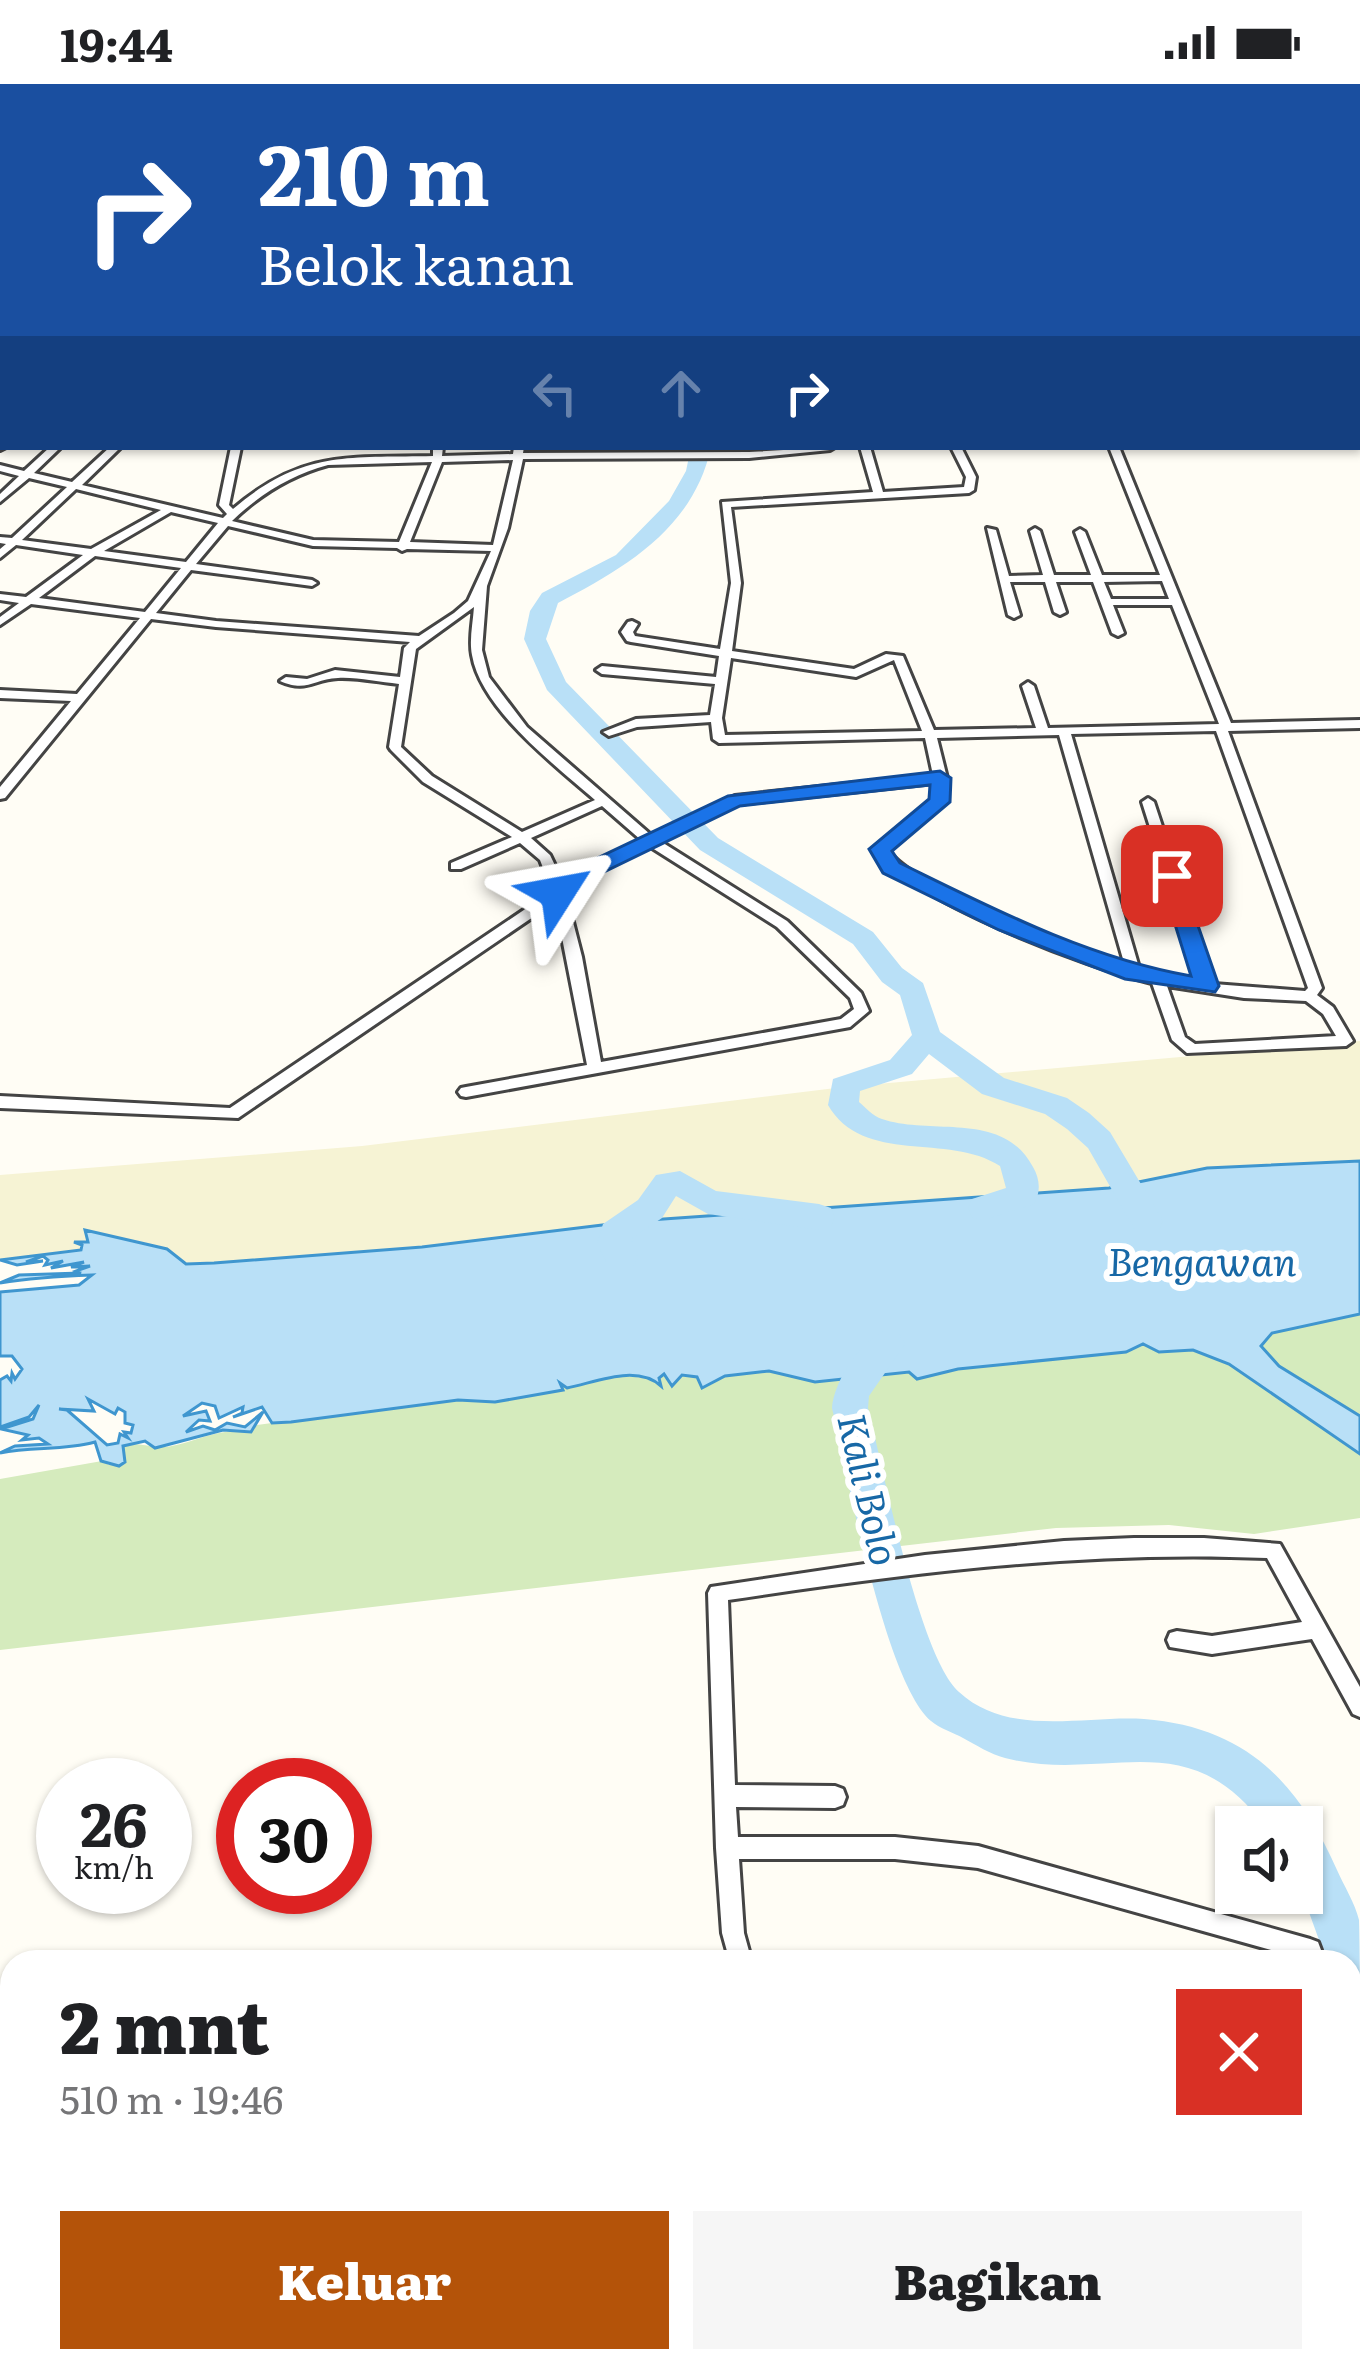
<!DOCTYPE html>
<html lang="id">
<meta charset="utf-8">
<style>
:root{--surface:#fff;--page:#f6f6f6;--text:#202124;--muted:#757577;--accent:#b45309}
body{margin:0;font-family:Literata,serif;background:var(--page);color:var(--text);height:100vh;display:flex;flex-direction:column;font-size:45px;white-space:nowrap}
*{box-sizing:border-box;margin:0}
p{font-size:39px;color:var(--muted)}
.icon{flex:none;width:66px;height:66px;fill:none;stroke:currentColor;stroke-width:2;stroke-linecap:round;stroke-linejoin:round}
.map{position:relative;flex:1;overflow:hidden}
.side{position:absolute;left:0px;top:1866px;width:1362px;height:423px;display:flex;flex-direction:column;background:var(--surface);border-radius:36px 36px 0 0;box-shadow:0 3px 9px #0004}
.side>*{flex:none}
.hud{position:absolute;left:0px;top:0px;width:1362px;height:366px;box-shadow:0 3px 9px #0004;background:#1a4fa0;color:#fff;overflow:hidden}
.fabs{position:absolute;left:1215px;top:1722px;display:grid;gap:24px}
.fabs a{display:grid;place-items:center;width:108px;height:108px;border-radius:0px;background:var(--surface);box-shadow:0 3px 9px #0004;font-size:60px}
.speed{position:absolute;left:36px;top:1674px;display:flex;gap:24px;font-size:60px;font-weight:700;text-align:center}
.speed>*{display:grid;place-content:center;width:156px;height:156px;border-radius:50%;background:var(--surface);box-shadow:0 3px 9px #0004;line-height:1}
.speed small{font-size:30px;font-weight:400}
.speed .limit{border:18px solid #d22;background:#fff;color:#111}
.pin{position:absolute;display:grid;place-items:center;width:102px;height:102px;color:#fff;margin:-51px;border-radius:24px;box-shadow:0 6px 18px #0006}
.me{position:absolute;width:132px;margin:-66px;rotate:56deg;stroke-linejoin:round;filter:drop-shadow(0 0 9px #0008)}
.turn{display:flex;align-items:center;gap:42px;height:252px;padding:0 60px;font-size:54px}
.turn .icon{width:156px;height:156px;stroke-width:2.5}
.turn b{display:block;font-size:84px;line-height:102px}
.lanes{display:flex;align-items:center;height:114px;padding:0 60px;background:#0003;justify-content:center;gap:60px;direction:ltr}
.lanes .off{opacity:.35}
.round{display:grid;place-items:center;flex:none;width:126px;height:126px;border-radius:0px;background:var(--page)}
.headline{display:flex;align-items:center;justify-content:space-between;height:204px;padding:0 60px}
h1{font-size:72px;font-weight:800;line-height:90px}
.primary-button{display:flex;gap:24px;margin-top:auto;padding:24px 60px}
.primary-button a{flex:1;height:138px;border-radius:0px;background:var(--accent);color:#fff;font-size:48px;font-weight:800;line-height:138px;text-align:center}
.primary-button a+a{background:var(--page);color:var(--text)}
.status{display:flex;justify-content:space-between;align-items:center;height:84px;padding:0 60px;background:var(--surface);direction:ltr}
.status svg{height:33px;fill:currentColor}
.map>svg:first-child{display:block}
</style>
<div class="status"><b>19:44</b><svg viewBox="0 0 49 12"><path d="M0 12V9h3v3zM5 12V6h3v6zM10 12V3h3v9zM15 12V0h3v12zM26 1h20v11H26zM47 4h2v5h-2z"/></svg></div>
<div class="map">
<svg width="1360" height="2287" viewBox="0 0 1360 2287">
<rect width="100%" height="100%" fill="#fffdf5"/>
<!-- farmland -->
<path fill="#f6f3d4" d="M1360,957V1077L1335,1081L1207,1084L1109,1104L635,1137L422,1163L214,1179L186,1180L167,1165L90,1153L84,1166L0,1176V1091L362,1062L844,1003Z"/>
<!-- green -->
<path fill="#d5ebbd" d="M1360,1230V1434L1254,1450L1169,1441L1056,1444L0,1566V1395L102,1377L109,1381L121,1362C137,1358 144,1362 158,1363C188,1364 213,1342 251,1348L257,1341L272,1339L458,1316L495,1318L560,1306V1299L568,1304L618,1291L653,1295L664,1290L675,1300L682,1291L698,1293L710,1301L725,1292L769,1287L815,1298L909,1288L924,1294L958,1285L1119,1268L1143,1260L1203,1269L1265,1250Z"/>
<!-- water -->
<path fill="#b9e0f7" stroke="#3f96cf" stroke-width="3" fill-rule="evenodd" d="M1360,1077V1230L1272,1249L1261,1262L1279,1282L1360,1332V1370L1229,1280L1193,1266L1159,1268L1143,1260L1126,1268L958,1285L917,1295L909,1288L815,1298L769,1287L725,1292L702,1304L697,1293L682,1291L672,1302L664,1290L659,1294L661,1302C636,1280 597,1298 567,1304L560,1299L563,1306L495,1318L458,1316L291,1338L272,1339L262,1323L233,1333L242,1329L243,1323L219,1334L215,1322L202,1319L183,1332L206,1327L210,1337L199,1336L186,1348L203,1342L215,1346L227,1339L245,1343L263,1328L251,1348L223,1346L155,1364L145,1357L123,1362L125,1378L119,1382L101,1377L95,1358C62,1367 33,1362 0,1369L15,1362L48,1360L39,1354L22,1356L28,1351L1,1345L33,1335L39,1321L29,1333L0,1343V1296L7,1292L11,1297L12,1289L15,1295L22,1285L12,1272H0V1208L79,1201L92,1191C62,1192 30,1194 0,1199L19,1191L81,1189L76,1187L90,1182L71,1183L84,1178L51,1184L63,1177L45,1181L48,1176L43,1172L26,1178L43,1177L17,1181L0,1176L81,1166L82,1161L74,1158H88L85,1146L167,1165L186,1180L214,1179L422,1163L635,1137L1109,1104L1207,1084ZM88,1315L115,1330L118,1324L125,1328V1339L133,1341L131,1349L124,1348L128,1354L120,1350L118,1359L107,1361L67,1326L59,1325L94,1327Z"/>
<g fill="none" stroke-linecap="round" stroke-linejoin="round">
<!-- stream -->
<path stroke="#3f96cf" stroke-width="3" d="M387,0L411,3"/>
<!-- canal -->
<rect fill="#b9e0f7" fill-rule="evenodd" x="875" y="0" width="8" height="3"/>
<!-- river -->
<g fill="#b9e0f7" fill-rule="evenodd">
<path d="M691,363H711C694,444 625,484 558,519L546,555L566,598L718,754L873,848L902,884L923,899L940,948L1004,994L1067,1014L1089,1029L1110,1048L1163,1137L1159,1146L1147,1150L1135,1146L1088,1064L1067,1045L1045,1030L982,1010L929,970L912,990L860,1007L859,1018C866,1024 873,1032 882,1035C932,1052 1003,1026 1033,1083C1040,1095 1041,1108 1034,1120L984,1136L972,1133L968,1124L972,1115L1006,1104L1000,1082C948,1048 863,1082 828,1021L833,995L890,976L912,951L900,911L882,898L853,860L700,766L547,606L524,555L530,527L542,509L616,471L669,417L686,387Z"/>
<path d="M680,1087L716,1107L819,1120L831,1124L835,1133L831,1142L819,1146L708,1130L676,1112L662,1134L631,1155L638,1174L633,1183L621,1187L609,1183L597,1160L603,1140L638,1116L656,1091Z"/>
<path d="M887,1246L899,1250L905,1260L869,1312L868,1324C883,1383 919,1572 959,1608C1009,1654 1085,1631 1144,1635C1246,1643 1298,1698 1337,1786C1344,1802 1355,1819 1359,1836C1360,1869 1360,1927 1360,1963L1350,1967V1878H1327L1302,1809V1743H1265C1188,1636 1106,1700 1005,1674C990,1670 976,1661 963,1654C954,1649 939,1644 931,1637C885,1597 847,1389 832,1324C834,1297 861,1255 887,1246Z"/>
<path d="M1026,2277H1081L1085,2287H1030Z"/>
</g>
<!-- minor casing -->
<g stroke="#444" stroke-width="6">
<g id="minor">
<path d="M0,0H29L32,2L0,4Z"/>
<path d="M179,0H185L184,3H178Z"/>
<path d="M239,0H245L243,3H237Z"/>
<path d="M310,0H317L315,3H308Z"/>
<path d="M441,0H447L445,3H439Z"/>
<path d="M469,0H475L473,3H467Z"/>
<path d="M553,0H559L557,3H551Z"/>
<path d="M755,0H761L760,3H754Z"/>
<path d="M805,0H811L812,3H806Z"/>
<rect x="825" y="0" width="6" height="3"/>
<path d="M852,0H858L859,3H853Z"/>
<path d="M976,0H982L983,3H977Z"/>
<path d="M1339,0H1346L1348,3H1341Z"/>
<rect x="1359" y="14" width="1" height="5"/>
<rect x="0" y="62" width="3" height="4"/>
<rect x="0" y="177" width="3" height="9"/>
<path d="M3,294V300L0,301V295Z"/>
<rect x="1359" y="294" width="1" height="6"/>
<path d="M3,357V363H6L0,366V358Z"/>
<path d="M50,363H61L34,389L72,398L110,363H121L82,401L223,434L227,430L219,421L231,363H241L229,421L233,425C302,366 348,374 433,372V363H443L442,372L513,370L514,363H524L523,369L749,368L835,363L830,366L749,374L523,375L508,444L487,502L482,566L489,593L527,643L651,751L735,712L933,691L925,654L719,659L713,655L711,638L637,643L609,652L603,648L636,635L710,631L715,600L602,590L596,586L602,582L716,593L719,572L631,558L627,557L621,548L628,538L632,537L638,540L633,548L635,552L720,565L731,499L722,418L873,408L860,363H870L883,408L964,403L966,393L951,363H961L976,393L974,406L969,409L731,423L741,499L732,567L854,585L886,570L903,572L934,646L1036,644L1022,602L1028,598L1034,602L1048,644L1219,640L1172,521H1113L1124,549L1118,552L1112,549L1093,498H1056L1066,528L1060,531L1054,528L1045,498H1010L1020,531L1014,534L1008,531L987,444L996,446L1009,492L1043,491L1030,447L1035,444L1040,447L1054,491H1091L1075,448L1080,445L1085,448L1102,491H1160L1109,363H1119L1231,639L1360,636V644L1228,647L1322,904L1317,911L1333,923L1353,957L1346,962L1187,969L1172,956L1152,899C1086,883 912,817 873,765L933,716L934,699L738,720L660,757L787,837L861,909L869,927L850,943L466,1013L461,1012L458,1008L461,1004L466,1003L587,981L555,818L238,1034L0,1024V1012L230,1024L552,807L540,776L520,759L461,785H451V779L512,753L423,698L391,666L389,663L399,600C379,598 357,593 338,594C313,595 307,609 280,597L286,593L307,595L335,586L400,593L404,564L410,558L216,543L151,535L5,714L0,715V703L71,617L0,614V606L77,610L140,534L31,520L0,541V533L19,519L0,516V510L26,513L83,471L16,461L0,474V465L6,460L0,459V453L12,454L67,403L29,394L0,418V410L19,392L0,387V381L24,387ZM513,376L493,461L410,458L442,378ZM432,378L399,458L313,456L232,437C260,410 291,391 328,381ZM76,405L161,426L91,465L22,456ZM171,428L218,439L186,478L104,467ZM228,442L313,462L397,464L402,467L407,465L491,467L468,517L454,529L419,552L216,537L156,529L191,486L312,502L317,499L312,496L196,480ZM95,472L181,484L145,528L39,514ZM1162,497L1169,515H1111L1104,498ZM474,523C473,538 469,556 472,571C481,625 555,681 595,716L522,748L432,692L401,663L416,565ZM731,574L856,593L894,576L922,647L725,651L722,634ZM1216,647L1308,904L1305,907L1214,900L1154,718L1148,714L1142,718L1199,898L1140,887L1071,650ZM1059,651L1125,882C1069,863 922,809 887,766L945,717L947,694L937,654ZM602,722L641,756L561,794L550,771L531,754ZM649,762L777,843L850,914L854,925L841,935L601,978L582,873L564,803ZM1167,902L1244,914L1306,917L1323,930L1336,952L1195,960L1185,953Z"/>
<path d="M1134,1454H1204L1280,1460L1360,1603V1633L1353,1630L1312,1555L1212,1570L1170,1563L1167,1556L1170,1549L1177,1547L1212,1552L1302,1538L1267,1474C1085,1466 908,1489 728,1516L735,1701L835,1702L843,1705L846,1713L843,1721L835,1724L736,1723L738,1753H895L978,1762L1310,1855L1318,1858L1321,1866L1318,1874L1310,1877L978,1784L895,1775H739L744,1849L752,1878H730L722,1849L716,1764L708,1509L711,1503L925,1471L1064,1457Z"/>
<path d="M822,2277H848L849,2287H823Z"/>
</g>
</g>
<!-- minor -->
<use href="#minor" fill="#fff" fill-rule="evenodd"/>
</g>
<!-- route -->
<path fill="#1a73e8" stroke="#114b97" stroke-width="3" d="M940,687L951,694L950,718L892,767L900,779C994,825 1088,874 1191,892L1160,792L1172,785L1179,787L1219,902L1215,908L1125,895L999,846L883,789L869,765L929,715L930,701L740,722L569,805L566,814H550L547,809L549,797L728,712Z"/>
<g text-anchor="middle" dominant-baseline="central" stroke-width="12" stroke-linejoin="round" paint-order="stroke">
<!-- water labels -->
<g font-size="39" font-style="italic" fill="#1768a6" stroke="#fff">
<text x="1202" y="1175">Bengawan</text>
<text transform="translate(871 1405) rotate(77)">Kali Bolo</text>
</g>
</g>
</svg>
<div class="fabs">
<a><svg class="icon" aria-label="sound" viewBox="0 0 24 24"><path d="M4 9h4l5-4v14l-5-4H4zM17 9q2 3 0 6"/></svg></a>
</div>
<div class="speed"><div>26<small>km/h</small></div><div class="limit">30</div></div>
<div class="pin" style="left:1172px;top:792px;background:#d93025"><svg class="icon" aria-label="arrive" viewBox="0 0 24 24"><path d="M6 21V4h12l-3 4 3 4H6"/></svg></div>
<svg class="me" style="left:558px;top:809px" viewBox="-20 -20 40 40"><path d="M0-17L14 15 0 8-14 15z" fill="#1a73e8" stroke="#fff" stroke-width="4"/></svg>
<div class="hud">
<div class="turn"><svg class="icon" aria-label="right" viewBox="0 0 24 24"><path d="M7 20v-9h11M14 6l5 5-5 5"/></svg><div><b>210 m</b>Belok kanan</div></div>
<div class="lanes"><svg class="icon off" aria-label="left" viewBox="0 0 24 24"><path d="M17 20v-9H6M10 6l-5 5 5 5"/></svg><svg class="icon off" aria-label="ahead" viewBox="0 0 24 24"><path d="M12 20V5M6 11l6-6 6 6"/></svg><svg class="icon" aria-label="right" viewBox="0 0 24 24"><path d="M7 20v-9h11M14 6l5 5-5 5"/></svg></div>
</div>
<section class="side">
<div class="headline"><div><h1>2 mnt</h1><p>510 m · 19:46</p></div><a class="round" style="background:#d93025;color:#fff"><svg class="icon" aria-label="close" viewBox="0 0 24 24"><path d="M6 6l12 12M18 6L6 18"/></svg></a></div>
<div class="primary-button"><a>Keluar</a><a>Bagikan</a></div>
</section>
</div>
